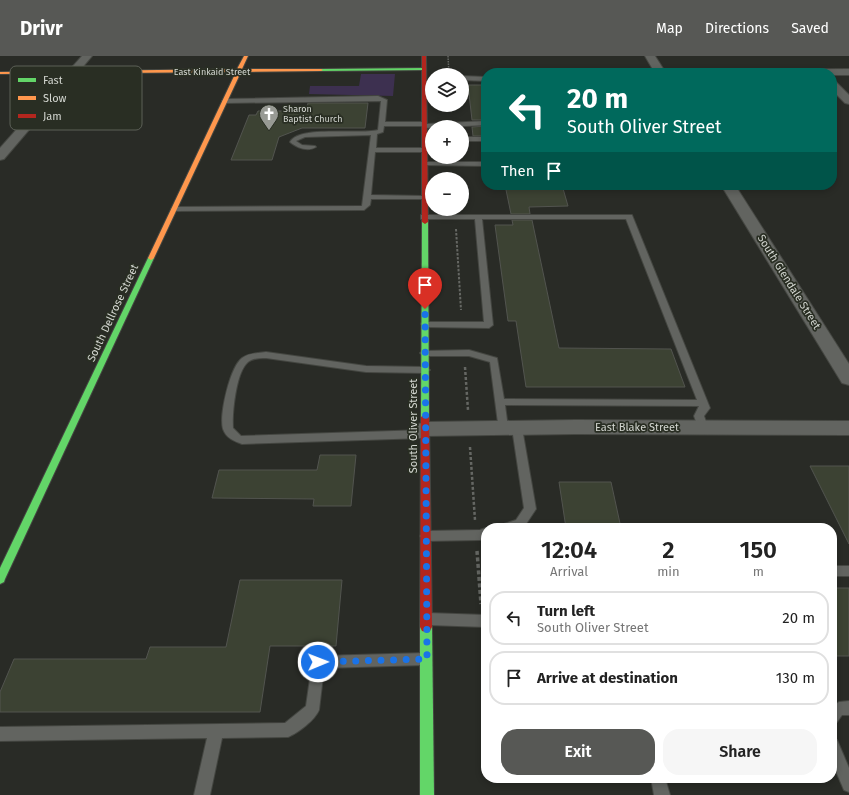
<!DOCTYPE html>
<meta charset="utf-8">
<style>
:root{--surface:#fff;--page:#f6f6f6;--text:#222;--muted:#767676;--line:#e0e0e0;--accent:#575855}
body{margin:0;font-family:"Fira Sans",sans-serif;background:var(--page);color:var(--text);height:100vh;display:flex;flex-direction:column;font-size:15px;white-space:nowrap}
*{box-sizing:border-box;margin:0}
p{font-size:13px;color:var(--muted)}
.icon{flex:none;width:22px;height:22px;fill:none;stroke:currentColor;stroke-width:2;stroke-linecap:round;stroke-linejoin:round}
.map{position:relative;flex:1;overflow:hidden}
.panel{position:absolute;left:481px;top:467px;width:356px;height:260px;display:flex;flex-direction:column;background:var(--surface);border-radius:16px;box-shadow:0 2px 6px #0003}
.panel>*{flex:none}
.guide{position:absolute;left:481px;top:12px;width:356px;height:122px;border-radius:16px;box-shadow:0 2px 6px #0003;background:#00695c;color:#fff;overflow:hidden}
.controls{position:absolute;left:425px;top:12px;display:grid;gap:8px}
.controls a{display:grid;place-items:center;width:44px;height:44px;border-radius:50%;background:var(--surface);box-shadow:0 2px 6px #0003;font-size:20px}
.pin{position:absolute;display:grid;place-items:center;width:34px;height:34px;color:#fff;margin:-41px -17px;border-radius:50% 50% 50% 0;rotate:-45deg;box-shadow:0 0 4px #0007}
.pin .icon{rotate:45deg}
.me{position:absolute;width:44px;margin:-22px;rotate:89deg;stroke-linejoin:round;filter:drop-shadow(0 0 3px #0008)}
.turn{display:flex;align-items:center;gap:14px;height:84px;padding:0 20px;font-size:18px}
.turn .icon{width:52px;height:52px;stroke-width:2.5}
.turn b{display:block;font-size:28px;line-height:34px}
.then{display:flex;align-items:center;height:38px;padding:0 20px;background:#0003;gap:8px;font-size:15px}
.eta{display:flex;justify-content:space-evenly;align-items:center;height:68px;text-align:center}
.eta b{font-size:24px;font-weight:600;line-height:28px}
.button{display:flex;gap:8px;margin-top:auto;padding:8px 20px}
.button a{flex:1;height:46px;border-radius:16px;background:var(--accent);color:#fff;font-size:16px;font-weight:600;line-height:46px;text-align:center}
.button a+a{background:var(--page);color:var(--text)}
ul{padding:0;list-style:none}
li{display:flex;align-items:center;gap:12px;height:54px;margin:0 8px 6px;padding:0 12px;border:2px solid var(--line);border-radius:16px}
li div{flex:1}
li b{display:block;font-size:15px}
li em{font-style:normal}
header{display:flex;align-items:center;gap:24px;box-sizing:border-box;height:56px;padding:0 20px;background:var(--accent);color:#fff}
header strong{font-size:19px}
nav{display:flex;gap:22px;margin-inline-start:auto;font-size:14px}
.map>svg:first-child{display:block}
</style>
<header>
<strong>Drivr</strong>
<nav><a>Map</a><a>Directions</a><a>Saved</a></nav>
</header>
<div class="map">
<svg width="849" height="739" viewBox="0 0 849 739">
<rect width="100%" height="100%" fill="#292b26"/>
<!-- green -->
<path fill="#3d3050" d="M361,18H395L393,40L309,38L310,30H359Z"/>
<!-- building -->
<g fill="#3c4233" stroke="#52544f">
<path d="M468,29H486V64H472Z"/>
<path d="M308,47H368L365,72H302L279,81L272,104H231L249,59H256L258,55H306Z"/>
<path d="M486,70V80H473L472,71Z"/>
<path d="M505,129H562L568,150L529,151L530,158H511Z"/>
<path d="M512,164H532L559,292L671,293L685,331H526L516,265H508L495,169H513Z"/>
<path d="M320,399H356L351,450H313L314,443L212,442L219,414H317Z"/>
<path d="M810,410H849V488Z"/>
<path d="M559,426H611L621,472H566Z"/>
<path d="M240,524H342L336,590H270L260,656H0V636L14,603H146L150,591H226Z"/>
<rect x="832" y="532" width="17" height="68"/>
</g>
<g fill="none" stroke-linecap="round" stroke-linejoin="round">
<!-- lane casing -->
<g stroke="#444641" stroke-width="2">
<g id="lane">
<path d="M462,20L486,21V25L462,24Z"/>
<path d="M378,40L387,44L385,66H424L427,68L486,65V69L424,72L421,70H384L383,76L377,78L376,92H424L427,94L424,96H375L371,139L424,140L426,141V143H371L370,149L364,154L175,155L171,153L175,151L362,150L371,79L305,81L296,85L302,89L315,90L316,91C308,96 297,92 290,86C299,69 359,79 378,74L381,45L225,47L222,45L225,43Z"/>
<rect x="462" y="81" width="24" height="4"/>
<path d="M424,106H486V110L422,109V107Z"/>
<path d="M421,159H632L710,352L704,360L708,371L707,374H699L694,360L699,350L505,349L508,372L507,375H499L490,306L469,300H425L422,299L420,297L422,295L469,294L497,302L504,343L697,344L626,163H482L493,269L489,272L425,271L421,268L422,266H484L475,163H421Z"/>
<path d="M266,296L366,310L425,311L430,314L425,317L366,316L266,302C260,302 253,302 248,306C236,316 232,357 233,372L241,380L425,374L430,378L425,382L242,388C234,385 226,382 223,373C219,359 230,311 242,302C249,297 258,297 266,296Z"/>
<path d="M517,368L522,372L536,453L524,471L499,472L501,469L516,464L524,452L512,372Z"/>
<path d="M486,472V482L480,484L426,485L422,483L420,480L422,477L426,475L480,474Z"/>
<rect x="832" y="510" width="17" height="10"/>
<path d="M428,557L486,559V571L428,569L424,567L422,563L424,559Z"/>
<path d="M425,597L430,599L432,603L430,607L425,609L324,612L319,654C315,664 298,677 288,681L222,682L210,739H194L207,682L0,685V671L285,667L306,650L313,602L318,600Z"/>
<path d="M849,645V659H842L837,666L832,668V651L839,646Z"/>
<path d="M832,682L837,684L849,712V736L844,734L832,706Z"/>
<path d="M651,722H665L670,739H654Z"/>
</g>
</g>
<!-- street casing -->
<g stroke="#444641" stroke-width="2">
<g id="street">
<path d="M82,0H92L4,103L0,104V92Z"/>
<path d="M645,0H655L664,14L849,13V19H832V17H655Z"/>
<path d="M832,25L836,26L849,39V48L845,47L832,34Z"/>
<path d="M721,129H735L849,308V329L842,327Z"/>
<path d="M575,364L849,365V379L575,378L425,380L418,378L415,373L418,368L425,366Z"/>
</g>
</g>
<!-- fast casing -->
<g stroke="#444641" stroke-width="2">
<g id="fast">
<path d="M424,12L426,14L321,15L319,14L321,13Z"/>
<path d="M425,164L428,166L429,361L425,364L421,361L422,166Z"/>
<path d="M151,200L154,202L5,523L4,526L0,528V512L148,202Z"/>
<path d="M426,566L430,567L432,571L434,739H420V571L422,567Z"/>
</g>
</g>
<!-- slow casing -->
<g stroke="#444641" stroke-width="2">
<path id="slow" d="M244,0H248L242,13H321L323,14L321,15L241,16L154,202L151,204L148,202L236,16L0,18V16L237,13Z"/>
</g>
<!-- jam casing -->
<g stroke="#444641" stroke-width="2">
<g id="jam">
<path d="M422,0H426L428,166L425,168L422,166Z"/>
<path d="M425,358L429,361L432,571L430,575L426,576L422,575L420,571L421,361Z"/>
</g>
</g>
<!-- path-far3 -->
<g stroke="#656763" stroke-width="1.5" stroke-dasharray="1.5 1" stroke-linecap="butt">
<path d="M448,0L449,19"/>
<path d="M451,49V56"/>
</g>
<!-- path-far2 -->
<path stroke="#656763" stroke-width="2" stroke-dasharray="2.5 1.5" stroke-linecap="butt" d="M456,173L461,254"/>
<!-- path-far1 -->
<g stroke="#656763" stroke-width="2.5" stroke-dasharray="3 2" stroke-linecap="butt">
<path d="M465,311L468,354"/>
<path d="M470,391L475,464"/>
</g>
<!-- path -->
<g stroke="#656763" stroke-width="3.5" stroke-dasharray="4 2.5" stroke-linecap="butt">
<path d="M477,495L481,548"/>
<path d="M483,583L486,623"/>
</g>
<!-- lane -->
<use href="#lane" fill="#626460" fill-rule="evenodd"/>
<!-- street -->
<use href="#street" fill="#626460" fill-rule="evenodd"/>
<!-- fast -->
<use href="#fast" fill="#63d668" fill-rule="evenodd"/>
<!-- slow -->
<use href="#slow" fill="#ff974d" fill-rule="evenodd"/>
<!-- jam -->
<use href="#jam" fill="#b3261e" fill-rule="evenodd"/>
</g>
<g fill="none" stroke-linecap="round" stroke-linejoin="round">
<!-- route -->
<path stroke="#1a73e8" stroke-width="7" stroke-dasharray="0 12.6" d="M318,606L427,603L425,253"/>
</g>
<!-- icons -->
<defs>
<g id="church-pin" transform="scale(1)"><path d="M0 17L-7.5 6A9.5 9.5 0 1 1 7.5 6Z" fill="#989a94" stroke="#292e23"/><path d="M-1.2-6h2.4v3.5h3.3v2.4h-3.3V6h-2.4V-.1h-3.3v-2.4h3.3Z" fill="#fff"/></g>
</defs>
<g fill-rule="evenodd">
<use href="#church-pin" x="269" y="58"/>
</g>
<g text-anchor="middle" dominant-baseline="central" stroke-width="3.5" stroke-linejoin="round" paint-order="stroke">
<!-- far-street labels -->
<g font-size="9" fill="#d3d6d0" stroke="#292e23">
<text x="212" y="16">East Kinkaid Street</text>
</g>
<!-- far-poi labels -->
<g font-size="9" fill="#d3d6d0" stroke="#292e23" text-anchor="start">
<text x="283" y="53">Sharon<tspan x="283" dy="10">Baptist Church</tspan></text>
</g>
<!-- street labels -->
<g font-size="11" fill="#d3d6d0" stroke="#292e23">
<text transform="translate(789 226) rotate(58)">South Glendale Street</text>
<text transform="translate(113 257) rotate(-65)">South Dellrose Street</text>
<text transform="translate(413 370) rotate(-90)">South Oliver Street</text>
<text x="637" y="371">East Blake Street</text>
</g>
</g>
<!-- legend -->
<rect x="10" y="10" width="132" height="64" rx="6" fill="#292e23" stroke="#5c6057" stroke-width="1"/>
<rect x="18" y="22" width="18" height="4" fill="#63d668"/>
<rect x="18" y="40" width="18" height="4" fill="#ff974d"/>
<rect x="18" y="58" width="18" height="4" fill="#b3261e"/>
<g font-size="11" fill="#d3d6d0">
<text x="43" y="28">Fast</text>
<text x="43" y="46">Slow</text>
<text x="43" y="64">Jam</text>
</g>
</svg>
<div class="controls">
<a><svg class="icon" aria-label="layers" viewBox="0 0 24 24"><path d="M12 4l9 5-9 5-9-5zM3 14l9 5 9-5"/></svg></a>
<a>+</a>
<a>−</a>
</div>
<div class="pin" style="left:425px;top:253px;background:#d93025"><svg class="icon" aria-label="arrive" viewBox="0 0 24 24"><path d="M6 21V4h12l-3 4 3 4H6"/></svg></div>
<svg class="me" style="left:318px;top:606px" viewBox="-20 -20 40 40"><circle r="17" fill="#1a73e8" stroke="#fff" stroke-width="3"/><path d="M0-11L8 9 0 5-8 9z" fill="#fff"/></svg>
<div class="guide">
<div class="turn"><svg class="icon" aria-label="left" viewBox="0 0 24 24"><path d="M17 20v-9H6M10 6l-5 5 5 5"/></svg><div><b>20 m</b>South Oliver Street</div></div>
<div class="then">Then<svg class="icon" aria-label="arrive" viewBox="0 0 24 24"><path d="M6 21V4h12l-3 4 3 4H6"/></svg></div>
</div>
<section class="panel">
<div class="eta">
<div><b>12:04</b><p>Arrival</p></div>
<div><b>2</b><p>min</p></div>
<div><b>150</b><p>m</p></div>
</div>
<ul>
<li><svg class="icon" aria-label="left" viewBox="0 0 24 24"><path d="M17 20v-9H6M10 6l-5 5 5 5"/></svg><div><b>Turn left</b><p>South Oliver Street</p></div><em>20 m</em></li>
<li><svg class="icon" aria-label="arrive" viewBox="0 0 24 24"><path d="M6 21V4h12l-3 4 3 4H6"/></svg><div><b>Arrive at destination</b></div><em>130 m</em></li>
</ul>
<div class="button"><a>Exit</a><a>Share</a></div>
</section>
</div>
